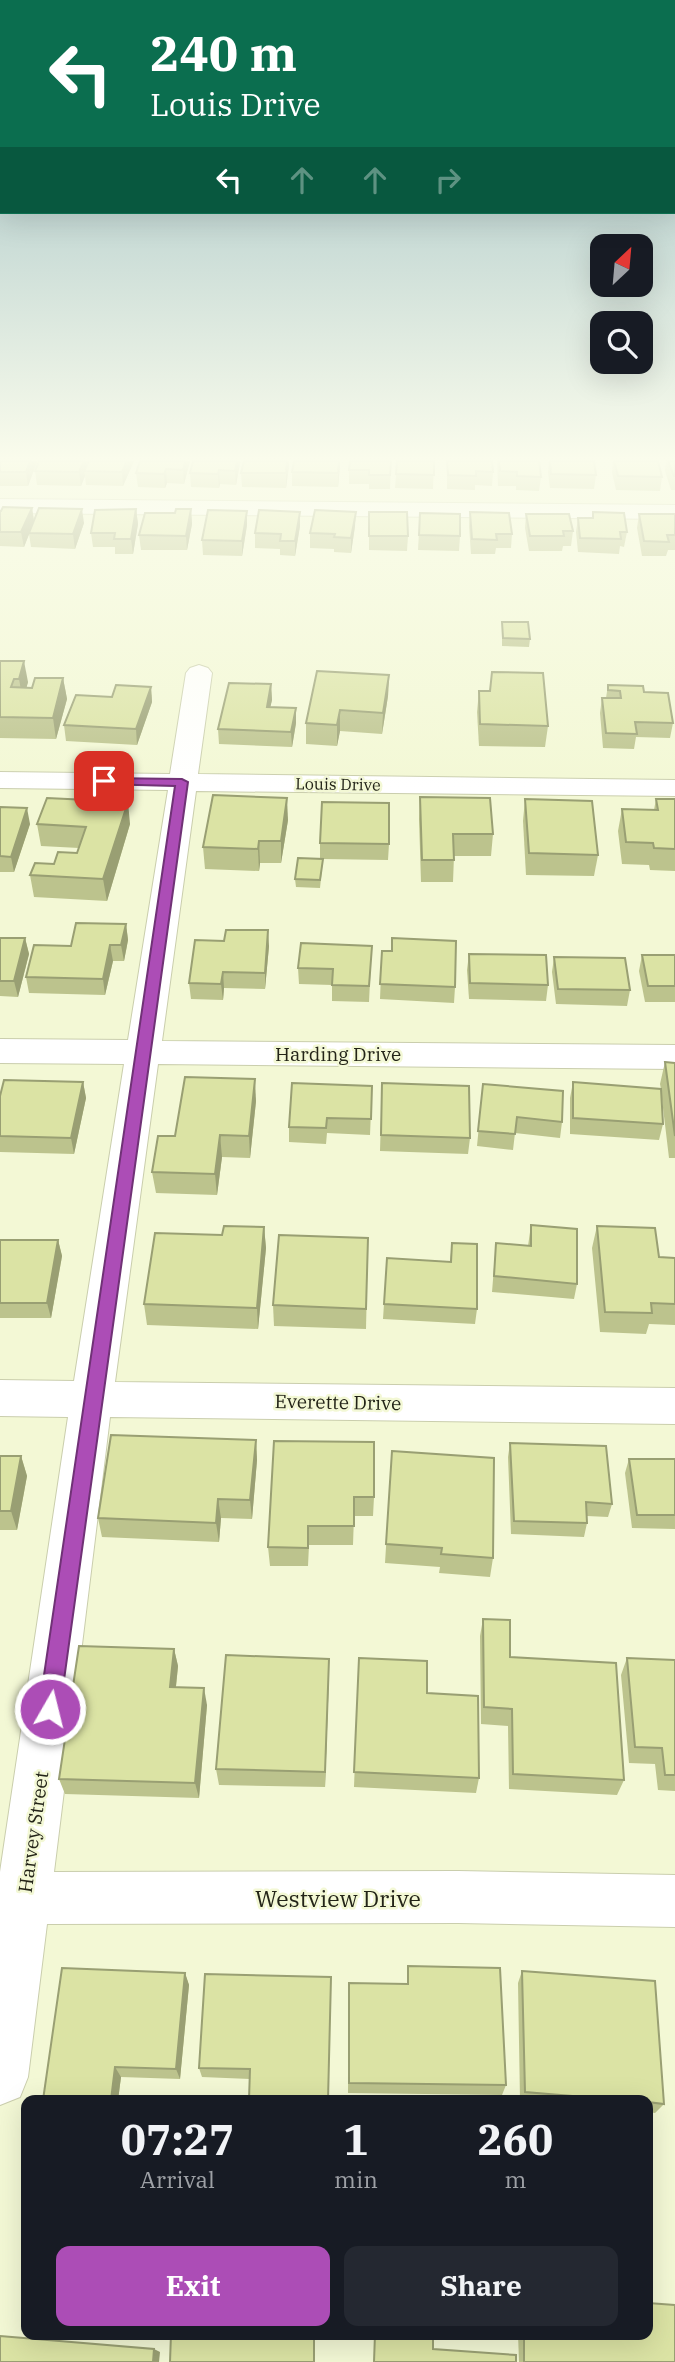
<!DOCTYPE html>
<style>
:root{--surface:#171b24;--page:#242831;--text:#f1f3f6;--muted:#9ea1a6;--accent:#ac4db6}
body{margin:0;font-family:"IBM Plex Serif",serif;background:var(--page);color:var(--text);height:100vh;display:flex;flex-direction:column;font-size:26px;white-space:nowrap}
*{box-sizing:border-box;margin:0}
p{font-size:23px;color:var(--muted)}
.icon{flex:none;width:38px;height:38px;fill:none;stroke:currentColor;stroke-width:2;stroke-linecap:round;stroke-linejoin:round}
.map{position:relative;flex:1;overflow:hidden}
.drawer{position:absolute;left:21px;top:2095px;width:632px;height:245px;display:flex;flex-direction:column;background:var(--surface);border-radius:14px;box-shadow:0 7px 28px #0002}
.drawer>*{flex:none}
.hud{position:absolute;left:0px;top:0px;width:676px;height:214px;box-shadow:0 7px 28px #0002;background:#0b6e4f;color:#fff;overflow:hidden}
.needle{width:46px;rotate:26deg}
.fabs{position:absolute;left:590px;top:234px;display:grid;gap:14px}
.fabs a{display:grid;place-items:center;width:63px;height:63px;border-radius:14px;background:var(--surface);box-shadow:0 7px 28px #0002;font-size:35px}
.pin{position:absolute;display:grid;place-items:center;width:60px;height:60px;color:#fff;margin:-30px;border-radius:14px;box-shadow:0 4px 10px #0006}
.me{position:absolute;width:77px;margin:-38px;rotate:8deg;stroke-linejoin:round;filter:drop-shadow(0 0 5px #0008)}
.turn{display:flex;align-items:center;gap:24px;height:147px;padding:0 35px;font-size:32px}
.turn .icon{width:91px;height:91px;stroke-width:2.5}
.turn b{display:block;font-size:49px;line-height:60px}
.lanes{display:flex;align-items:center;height:66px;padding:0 35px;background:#0003;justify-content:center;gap:35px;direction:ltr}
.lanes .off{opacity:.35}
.eta{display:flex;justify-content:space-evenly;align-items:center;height:119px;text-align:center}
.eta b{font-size:42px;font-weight:700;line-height:49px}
.button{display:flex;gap:14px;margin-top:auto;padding:14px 35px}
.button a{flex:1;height:80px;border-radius:14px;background:var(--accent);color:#fff;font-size:28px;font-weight:700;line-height:80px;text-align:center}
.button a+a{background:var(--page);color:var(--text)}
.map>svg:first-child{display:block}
</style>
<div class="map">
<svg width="675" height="2362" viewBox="0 0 675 2362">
<rect width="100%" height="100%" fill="#f3f8d5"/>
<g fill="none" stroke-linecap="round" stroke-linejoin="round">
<!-- minor casing -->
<g stroke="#cacead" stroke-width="2">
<g id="minor">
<path d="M0,499L675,505V519L0,513Z"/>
<path d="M199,665L208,668L212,673L198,774L675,780V796L196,791L162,1041L675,1045V1069L158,1064L115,1382L675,1388V1424L110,1417L54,1872L458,1871L675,1875V1927L458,1923L47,1924L28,2077L20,2097L0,2105V1872L68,1417L0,1416V1380L74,1381L124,1064L0,1063V1039L128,1040L168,790L0,788V772L170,774L186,673L190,668Z"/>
</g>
</g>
<!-- minor -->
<use href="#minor" fill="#fff" fill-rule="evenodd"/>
</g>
<!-- wall -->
<g fill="#bcc38d">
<path d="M0,461H37L28,486H0Z"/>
<path d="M134,461L123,486L86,485L85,476L81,486L37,485L35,471Z"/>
<path d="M140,461H190L184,484L167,483L165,488L138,487L136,473Z"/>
<path d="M244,461H289L286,488L242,487L241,473Z"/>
<path d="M391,461L390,489H369V484H349V470Z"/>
<path d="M397,461H434L433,489L395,488Z"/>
<path d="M447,461L493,472L492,486L475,485V490L447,489Z"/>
<path d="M497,461H539L541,477L539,491L516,490V486H498Z"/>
<path d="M549,461L596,475L594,489L550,488L548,472Z"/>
<path d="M613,461H658L662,477L660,491L616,490L612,472Z"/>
<path d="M666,461H675V490H671L665,471Z"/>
<path d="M240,463L236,485L220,484L219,488L191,487L190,473Z"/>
<path d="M340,466L338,487L292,486V472Z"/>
<path d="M32,508L34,520L84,523L75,549L31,547L29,534L24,547L0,546V511Z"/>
<path d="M136,509L138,524L133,554H115V547H93L91,533Z"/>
<path d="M191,509L192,524L187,550H141L139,535L175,513Z"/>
<path d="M300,512V526L295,556L280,555V549L255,548V533Z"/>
<path d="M369,512L408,536L407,551L369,550Z"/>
<path d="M470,512L512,534L511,548H496L495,554H471L469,526Z"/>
<path d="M593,512L627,532L624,547L620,546L619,554L578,552L576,532L578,518H592Z"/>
<path d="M420,513L460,536L459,551L418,550Z"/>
<path d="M526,514L573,531L571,546H563L562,551H529L525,528Z"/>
<path d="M639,514H675V550H668L666,556H642L637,528Z"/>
<path d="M247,525L242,556L203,555L202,540Z"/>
<path d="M355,526L351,553L334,552V549L310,548V533Z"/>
<path d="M502,622L530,639L529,647L502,646Z"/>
<path d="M0,661L28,682L26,688H32L63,678L67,699L56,739L0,738Z"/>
<path d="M389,675L388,696L382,734L340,731L337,746L306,744V723Z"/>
<path d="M271,684L272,700L270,707L296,708V723L292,747L219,744L218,729Z"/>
<path d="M608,685L644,692L673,723L670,738L636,737L634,749L603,748L600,713L602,698H606Z"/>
<path d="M151,687L152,702L137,745L66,741L64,725L112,697Z"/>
<path d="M479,691H490L548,726L545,747L479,746L477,712Z"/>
<path d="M420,797L493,834L491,856H454L453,882H421L419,819Z"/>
<path d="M525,799L598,855L594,876L526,875L523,821Z"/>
<path d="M656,799H675V871L650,870L649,865L622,864L618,831L622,809L654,810Z"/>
<path d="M0,807L30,824L14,872H0Z"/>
<path d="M288,820L281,863H260L259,871L205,869L203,847Z"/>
<path d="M37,824H130L107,901L34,897L30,875L77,853L79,848L41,846Z"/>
<path d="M320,843L389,844L388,860L323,859L320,888L296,887L295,879L320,859Z"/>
<path d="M126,924L128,940L124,961H113L105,995L29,993L26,977L71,946Z"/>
<path d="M0,938H25L29,954L18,997L0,996Z"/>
<path d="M269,946L265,989L224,988L223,1000L191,999L189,983Z"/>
<path d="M382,951L455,987L454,1003L380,999Z"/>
<path d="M469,954L548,985L546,1001L469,999L467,970Z"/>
<path d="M642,955H675V1002H645L639,971Z"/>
<path d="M554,957L630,990L627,1006L556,1004L552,972Z"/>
<path d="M371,961L369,1002L332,1001V985L299,984L298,968Z"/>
<path d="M665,1062L675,1063V1158H669L661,1091L663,1124L659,1140L570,1134V1098L573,1082L661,1089L660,1084Z"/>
<path d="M83,1082L86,1098L74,1154L0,1152V1096Z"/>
<path d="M382,1083L470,1138L468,1154L380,1151Z"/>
<path d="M483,1084L562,1122L560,1138L515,1133L513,1150L477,1146Z"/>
<path d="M372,1086L370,1135L327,1133L326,1144L289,1142V1127Z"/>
<path d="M256,1101L250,1158L222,1157L217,1195L156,1193L152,1172L175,1136Z"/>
<path d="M531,1225L577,1284L574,1299L492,1292L496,1243L528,1246Z"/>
<path d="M597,1226L659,1257L675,1258V1325L649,1324L646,1334L600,1332L592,1248Z"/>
<path d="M264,1227L266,1248L258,1329L147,1325L144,1304L222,1235Z"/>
<path d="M368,1238L366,1329L274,1326L273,1305Z"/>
<path d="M0,1240H58L62,1256L51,1318H0Z"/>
<path d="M452,1243L477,1309L475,1324L383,1319L387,1258L450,1262Z"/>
<path d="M256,1440L257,1460L252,1519L221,1518L219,1542L102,1537L98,1518Z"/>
<path d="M274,1441L374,1497L373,1516H354L353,1545H309L308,1566H270L268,1547Z"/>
<path d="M510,1443L612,1504L608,1517L587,1516V1523L584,1537L511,1534L508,1457Z"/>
<path d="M392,1451L493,1558L490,1577L439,1573L440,1567L385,1563Z"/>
<path d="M0,1456H21L27,1476L17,1530H0Z"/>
<path d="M629,1459H675V1529L632,1528L625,1473Z"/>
<path d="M483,1619L510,1657L624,1780L617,1795L509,1789L508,1726L481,1724L480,1636Z"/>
<path d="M174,1649L178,1666L176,1687L207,1705L199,1798L65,1794L59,1779Z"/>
<path d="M359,1658L427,1693L479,1778L476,1793L354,1787Z"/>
<path d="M627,1658L675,1660V1791L658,1790L655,1764L629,1763L621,1675Z"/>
<path d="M329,1659L325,1787L219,1785L216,1769Z"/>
<path d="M408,1966L506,2085L502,2095L348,2093L349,1983L407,1984Z"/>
<path d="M522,1971L664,2104L655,2113L648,2112V2100H520L518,1983Z"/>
<path d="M185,1973L189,1985L180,2079L121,2077L118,2100H43Z"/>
<path d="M331,1977L250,2079L202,2077L199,2068Z"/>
<path d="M518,2334H648L675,2362H519Z"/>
</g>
<!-- shaded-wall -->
<g fill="#999f73">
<path d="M30,461H37V462L28,486L26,472Z"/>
<path d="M84,461H89L84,471L85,476L81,486L79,472Z"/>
<path d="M127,461H134L123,486L122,472Z"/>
<path d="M185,461H190L184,484L183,470Z"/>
<path d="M237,461H240V463L236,485L235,471Z"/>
<path d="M287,461H289V467L286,488V473Z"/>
<path d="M339,461H340V466L338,487V473Z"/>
<path d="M166,469L167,483L165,488L164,474Z"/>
<path d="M219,470L220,484L219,488L218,474Z"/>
<path d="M32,508L34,522L24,547L21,532Z"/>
<path d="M82,509L84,523L75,549L73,534Z"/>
<path d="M136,509L138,524L133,554L131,539Z"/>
<path d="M191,509L192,524L187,550L186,536Z"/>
<path d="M247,511V525L242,556V541Z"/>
<path d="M300,512V526L295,556V541Z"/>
<path d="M356,512L355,526L351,553V538Z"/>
<path d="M24,661L28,682L23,701L19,679Z"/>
<path d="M389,675L388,696L382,734L383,713Z"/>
<path d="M63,678L67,699L56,739L53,718Z"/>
<path d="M271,684L272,700L267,722V707Z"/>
<path d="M151,687L152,702L137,745L136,729Z"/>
<path d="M296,708V723L292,747L291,732Z"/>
<path d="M340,710V731L337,746V725Z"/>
<path d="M287,798L288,820L281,863V841Z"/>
<path d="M128,802L130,824L107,901L103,879Z"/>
<path d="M27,808L30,824L14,872L11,857Z"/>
<path d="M259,841L260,863L259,871L258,849Z"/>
<path d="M126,924L128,940L124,961L121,945Z"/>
<path d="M268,930L269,946L265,989V973Z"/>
<path d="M25,938L29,954L18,997L14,981Z"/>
<path d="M110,945L113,961L105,995L103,979Z"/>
<path d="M223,972L224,988L223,1000L221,984Z"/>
<path d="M255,1079L256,1101L250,1158L249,1136Z"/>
<path d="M83,1082L86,1098L74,1154L71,1138Z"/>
<path d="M220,1135L222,1157L217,1195L215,1174Z"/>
<path d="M264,1227L266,1248L258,1329L257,1308Z"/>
<path d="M58,1240L62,1256L51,1318L47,1303Z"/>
<path d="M256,1440L257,1460L252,1519L250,1500Z"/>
<path d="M21,1456L27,1476L17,1530L11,1511Z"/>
<path d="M218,1499L221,1518L219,1542L216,1523Z"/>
<path d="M174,1649L178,1666L174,1704L170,1687Z"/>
<path d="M329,1659V1676L325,1787V1772Z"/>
<path d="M204,1688L207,1705L199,1798L195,1783Z"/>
<path d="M185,1973L189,1985L180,2079L176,2069Z"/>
<path d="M115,2067L121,2077L118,2100H111Z"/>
<path d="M154,2349L160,2352L159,2362H153Z"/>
</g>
<!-- building -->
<g fill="#dbe3a4" stroke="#999f73" stroke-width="2">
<path d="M0,461H30L26,472H0Z"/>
<path d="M39,461H84L79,472L35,471Z"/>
<path d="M89,461H127L122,472L84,471Z"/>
<path d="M140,461H185L183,470L166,469L164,474L136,473Z"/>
<path d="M193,461H237L235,471L219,470L218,474L190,473Z"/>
<path d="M244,461H287L286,473H241Z"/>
<path d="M294,461H339L338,473L292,472Z"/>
<path d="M350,461H391L390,475H369V470H349Z"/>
<path d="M397,461H434V475L396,474Z"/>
<path d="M447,461H492L493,472L476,471V476L448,475Z"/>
<path d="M499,461H539L541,477L517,476V472L500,471Z"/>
<path d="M550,461H594L596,475L551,474Z"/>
<path d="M614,461H658L662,477L618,476Z"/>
<path d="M668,461H675V476H674Z"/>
<path d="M3,507L32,508L21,532H0V511H1Z"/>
<path d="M39,508L82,509L73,534L29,533Z"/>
<path d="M136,509L131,539H114L115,533H91L95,510Z"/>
<path d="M176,509H191L186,536L139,535L145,513H175Z"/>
<path d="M208,510L247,511L242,541L202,540Z"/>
<path d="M259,510L300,512L295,541H280L281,534L255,533Z"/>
<path d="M315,510L356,512L351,538L334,537L335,534L310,533Z"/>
<path d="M369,512H407L408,536H369Z"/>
<path d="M470,512L509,513L512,534H496L497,540L472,539Z"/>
<path d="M593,512L624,513L627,532H620L621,539L580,538L578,518H593Z"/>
<path d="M420,513L460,514V536L419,535Z"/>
<path d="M526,514H569L573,531H563L564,536H530Z"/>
<path d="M639,514H675V535H667L669,542L644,541Z"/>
<path d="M502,622H528L530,639L503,638Z"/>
<path d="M0,661H24L19,679H14L11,687L32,688L35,678H63L53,718L0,717Z"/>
<path d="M317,671L389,675L383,713L340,710L337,725L306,723Z"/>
<path d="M492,672L543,673L548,726L480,724L479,691H490Z"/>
<path d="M229,683L271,684L267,707L296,708L291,732L218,729Z"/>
<path d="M116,685L151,687L136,729L64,725L76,695L112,697Z"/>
<path d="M608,685L643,686L644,692L668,693L673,723L635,722L637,734L606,733L602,698H621L620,691L608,690Z"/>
<path d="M213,795L287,798L281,841H259L258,849L203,847Z"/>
<path d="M420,797L490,798L493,834H453L454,860H422Z"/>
<path d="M47,798L128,802L103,879L30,875L35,863L54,864L58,852L77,853L86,827L37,824Z"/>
<path d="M525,799L592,801L598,855L529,853Z"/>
<path d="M656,799H675V849L654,848L653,843L626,842L622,809L658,810Z"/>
<path d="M322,802L389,803V844L320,843Z"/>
<path d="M0,807L27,808L11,857L0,856Z"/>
<path d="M298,858L323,859L320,880L295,879Z"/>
<path d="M76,923L126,924L121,945H110L103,979L26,977L34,945L71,946Z"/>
<path d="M226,930H268L265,973L223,972L221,984L189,983L195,940L224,941Z"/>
<path d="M0,938H25L14,981H0Z"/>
<path d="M392,938L456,941L455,987L380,984L382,951H392Z"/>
<path d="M301,943L372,946L369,986L332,985L333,969L298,968Z"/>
<path d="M469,954L546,955L548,985L470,983Z"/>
<path d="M642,955H675V986H648Z"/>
<path d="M554,957L625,958L630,990L558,989Z"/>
<path d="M665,1062L675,1063V1136Z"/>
<path d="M185,1077L255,1079L249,1136L220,1135L215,1174L152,1172L158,1136H175Z"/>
<path d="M4,1080L83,1082L71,1138L0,1136V1096Z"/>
<path d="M573,1082L661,1089L663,1124L573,1118Z"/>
<path d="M292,1083L372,1086L371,1119L327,1118L326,1128L289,1127Z"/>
<path d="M382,1083L469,1086L470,1138L381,1135Z"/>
<path d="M483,1084L563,1091L562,1122L517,1117L515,1134L478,1131Z"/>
<path d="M531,1225L577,1229V1284L494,1276L496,1243L531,1246Z"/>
<path d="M224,1226L264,1227L257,1308L144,1304L155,1233L222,1235Z"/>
<path d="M597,1226L655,1228L659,1257L675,1258V1304L651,1303L652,1313L605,1312Z"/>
<path d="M279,1235L368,1238L366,1309L273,1305Z"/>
<path d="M0,1240H58L47,1303H0Z"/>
<path d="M452,1243L477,1244V1309L384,1304L387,1258L451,1262Z"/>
<path d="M111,1435L256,1440L250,1500L218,1499L216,1523L98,1518Z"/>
<path d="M274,1441L374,1442V1497H354V1526H308V1548L268,1547Z"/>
<path d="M510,1443L606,1446L612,1504L586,1502L587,1523L514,1521Z"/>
<path d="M392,1451L494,1458L493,1558L441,1554L442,1548L386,1544Z"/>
<path d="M0,1456H21L11,1511H0Z"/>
<path d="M629,1459H675V1515H637Z"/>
<path d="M483,1619L510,1620V1657L616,1663L624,1780L513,1774L512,1709L484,1707Z"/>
<path d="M79,1646L174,1649L170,1687L204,1688L195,1783L59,1779Z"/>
<path d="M226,1655L329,1659L325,1772L216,1769Z"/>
<path d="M359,1658L427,1661V1693L478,1696L479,1778L354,1772Z"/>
<path d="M627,1658L675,1660V1775H665L662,1748L635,1747Z"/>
<path d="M408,1966L500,1968L506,2085L349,2083V1983L408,1984Z"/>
<path d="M62,1968L185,1973L176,2069L115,2067L111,2100H43Z"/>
<path d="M522,1971L655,1981L664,2104L648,2102V2100H620L525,2092Z"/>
<path d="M205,1974L331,1977L328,2100H249L250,2069L199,2068Z"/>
<path d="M648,2303L675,2305V2362H524V2334H648Z"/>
<path d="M171,2334H314V2362H170Z"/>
<path d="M375,2334H433V2349L516,2355V2362H374Z"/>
<path d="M0,2336L154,2349L153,2362H0Z"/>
</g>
<!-- sky -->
<linearGradient id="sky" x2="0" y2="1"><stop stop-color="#96bac0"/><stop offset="0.58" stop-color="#fafcec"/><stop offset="1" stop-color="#fafcec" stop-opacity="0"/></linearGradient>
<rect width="675" height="791" fill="url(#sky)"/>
<!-- route -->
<path fill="#ac4db6" stroke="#703276" stroke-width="2" d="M104,778L182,779L188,782L60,1709L57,1716L50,1719L42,1716L39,1709L175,786L100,784L98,781Z"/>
<g text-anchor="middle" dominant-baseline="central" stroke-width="5" stroke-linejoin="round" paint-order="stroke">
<!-- far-street labels -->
<g font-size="16" fill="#232418" stroke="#f3f8d5">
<text transform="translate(338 784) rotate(1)">Louis Drive</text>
</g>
<!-- street labels -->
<g font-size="19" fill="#232418" stroke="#f3f8d5">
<text x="338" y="1054">Harding Drive</text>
<text transform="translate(338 1402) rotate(1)">Everette Drive</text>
<text transform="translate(33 1832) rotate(-82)">Harvey Street</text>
</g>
<!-- near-street labels -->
<g font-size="23" fill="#232418" stroke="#f3f8d5">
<text x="338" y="1898">Westview Drive</text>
</g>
</g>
</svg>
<div class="fabs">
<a><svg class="needle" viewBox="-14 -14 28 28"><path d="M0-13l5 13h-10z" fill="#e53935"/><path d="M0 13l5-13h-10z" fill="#9ea1a6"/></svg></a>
<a><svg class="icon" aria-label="search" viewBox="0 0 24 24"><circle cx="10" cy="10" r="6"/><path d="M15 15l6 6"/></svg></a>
</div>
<div class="pin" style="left:104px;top:781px;background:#d93025"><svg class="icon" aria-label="arrive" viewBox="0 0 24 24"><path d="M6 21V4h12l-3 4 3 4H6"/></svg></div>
<svg class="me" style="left:50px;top:1709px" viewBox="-20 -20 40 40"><circle r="17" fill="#ac4db6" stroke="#fff" stroke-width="3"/><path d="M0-11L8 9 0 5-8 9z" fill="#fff"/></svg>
<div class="hud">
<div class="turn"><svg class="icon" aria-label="left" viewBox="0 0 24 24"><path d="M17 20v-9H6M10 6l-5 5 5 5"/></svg><div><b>240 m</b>Louis Drive</div></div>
<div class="lanes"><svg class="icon" aria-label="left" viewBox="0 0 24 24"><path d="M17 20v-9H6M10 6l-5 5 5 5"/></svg><svg class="icon off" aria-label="ahead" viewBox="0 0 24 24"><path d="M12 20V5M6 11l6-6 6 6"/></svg><svg class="icon off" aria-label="ahead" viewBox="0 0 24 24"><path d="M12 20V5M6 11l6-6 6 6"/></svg><svg class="icon off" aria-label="right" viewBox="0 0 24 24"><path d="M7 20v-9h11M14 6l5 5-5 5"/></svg></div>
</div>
<section class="drawer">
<div class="eta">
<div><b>07:27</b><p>Arrival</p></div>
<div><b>1</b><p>min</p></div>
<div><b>260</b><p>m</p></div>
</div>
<div class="button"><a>Exit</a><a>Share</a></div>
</section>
</div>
